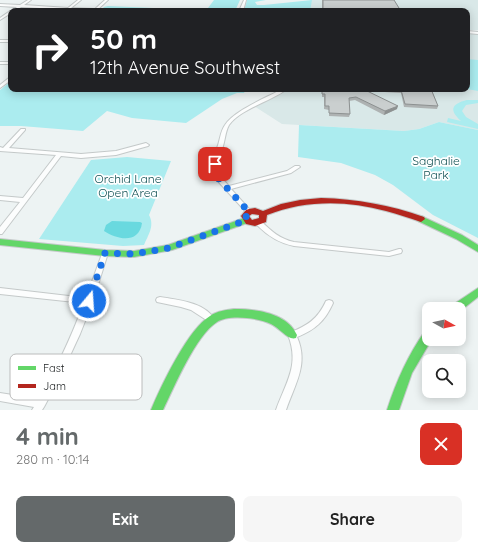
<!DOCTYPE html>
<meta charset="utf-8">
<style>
:root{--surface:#fff;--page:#f6f6f6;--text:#222;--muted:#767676;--accent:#64696a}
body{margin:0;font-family:Quicksand,sans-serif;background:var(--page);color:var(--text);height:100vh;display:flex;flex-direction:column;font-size:15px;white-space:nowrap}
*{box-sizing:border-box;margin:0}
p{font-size:13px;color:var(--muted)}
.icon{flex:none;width:22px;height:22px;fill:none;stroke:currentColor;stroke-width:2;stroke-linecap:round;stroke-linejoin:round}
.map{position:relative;height:410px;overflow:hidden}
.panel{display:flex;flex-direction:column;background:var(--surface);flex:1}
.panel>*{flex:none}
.top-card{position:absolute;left:8px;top:8px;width:462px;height:84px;border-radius:8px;box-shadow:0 2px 10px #0003;background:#202124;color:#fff;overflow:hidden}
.needle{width:26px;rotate:98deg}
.controls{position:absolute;left:422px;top:302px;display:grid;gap:8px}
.controls a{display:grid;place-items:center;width:44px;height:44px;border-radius:8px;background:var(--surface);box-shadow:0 2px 10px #0003;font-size:20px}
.pin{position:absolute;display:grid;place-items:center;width:34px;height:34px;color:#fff;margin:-17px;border-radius:8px;box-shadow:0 2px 6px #0006}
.me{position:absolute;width:44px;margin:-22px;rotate:18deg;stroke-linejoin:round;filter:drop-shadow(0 0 3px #0008)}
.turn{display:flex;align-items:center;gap:14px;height:84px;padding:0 16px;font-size:18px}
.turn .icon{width:52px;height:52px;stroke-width:2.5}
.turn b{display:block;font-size:28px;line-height:34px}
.round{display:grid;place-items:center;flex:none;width:42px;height:42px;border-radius:8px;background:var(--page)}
.overview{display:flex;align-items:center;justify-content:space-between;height:68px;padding:0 16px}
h1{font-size:24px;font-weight:800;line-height:30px;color:var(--accent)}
.button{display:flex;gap:8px;margin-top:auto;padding:8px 16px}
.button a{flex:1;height:46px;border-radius:8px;background:var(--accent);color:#fff;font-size:16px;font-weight:800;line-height:46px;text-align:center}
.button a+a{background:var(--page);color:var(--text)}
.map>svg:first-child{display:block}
</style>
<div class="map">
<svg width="478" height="410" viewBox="0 0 478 410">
<rect width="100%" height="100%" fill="#edf3f3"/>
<!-- built -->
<g fill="#d9e8e8">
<path d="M310,0H478V30H467V11H309Z"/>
<path d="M467,33L478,34V130L439,122L419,129L404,131L282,124L254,106L285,89H467Z"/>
</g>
<!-- green -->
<g fill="#abecef">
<path d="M214,0H240L235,11H100L104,7L108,6L199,10L208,8Z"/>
<path d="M247,0H266L255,2L257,5H264L312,0L310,11H244Z"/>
<path d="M467,59L478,60V91L467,89Z"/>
<path d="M11,81V89H246L244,93H237L222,99L186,123L132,118L107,111L83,131L21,126H0V90Z"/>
<path d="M467,100H478V103L466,105L462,111L466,117L478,124V129L447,122L448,118L461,121C449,110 451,104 467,100Z"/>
<path d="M439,122L478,130V238L433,215L393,185L375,175L341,163L298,157L299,125L404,131L419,129Z"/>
<path d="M127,157L171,161L149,215C155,226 148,235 144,245L123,246L39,239L91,160Z"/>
</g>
<!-- water -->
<path fill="#69d9df" d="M112,221L140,222L142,223C139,244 118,240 104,231L106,225Z"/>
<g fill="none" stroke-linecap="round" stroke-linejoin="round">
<!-- street casing -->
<g stroke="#c4c9c9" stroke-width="2">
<g id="street">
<path d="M28,0H31L24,5L68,8L78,0H81L71,8L95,9L105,0H108L96,11L21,7L15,11H11L17,7L0,6V4L20,5Z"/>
<path d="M244,0H246L243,11H239Z"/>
<path d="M10,11H11V13L0,20V18Z"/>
<path d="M467,31L478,32V34L467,33Z"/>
<rect x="0" y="40" width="11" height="2"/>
<rect x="0" y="62" width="11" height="2"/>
<path d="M10,77H11V80L0,88V85Z"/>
<path d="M282,89H287C272,101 240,109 229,125C225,132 225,142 222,149C216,167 215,172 229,186L287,171L295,166H299L300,167L291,173L231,189L251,211L252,212L251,213H247L215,178C211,167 214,159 217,148C220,141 220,132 225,125C235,110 266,98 282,89Z"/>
<path d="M21,129H25V130L9,148L81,154L116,151L146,143L149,145L148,146L116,155L81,158L61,156L2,234H0V227L20,202L0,200V196L23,198L56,155L0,151V147L3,148Z"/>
<path d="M257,221H261C271,231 280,239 294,242L389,252L399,249H401L402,251L401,253L389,256L294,246C279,243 268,236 257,225L256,223Z"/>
<path d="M103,251H107L108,253L93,301L80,334L61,375L44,407L42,410H32L34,407L0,401V393L38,399C57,369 71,337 84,303L0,294V288L86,298Z"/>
<path d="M160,297C178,300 205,302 215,320L214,322L211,323L191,310L181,307L157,302L156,300L157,298Z"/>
<path d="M329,300L332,301L333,303C325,321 315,330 297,337C309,364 295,384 286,410H276C286,382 300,365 288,335L289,333C307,326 318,319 326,301Z"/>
</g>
</g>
<!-- fast casing -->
<g stroke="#c4c9c9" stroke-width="2">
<g id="fast">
<path d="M421,216L462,235L478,245V252L456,239L418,221L417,219Z"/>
<path d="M247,217L250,218L251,220L250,222L172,250L134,257L105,256L0,245V239L105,250L134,251L168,245Z"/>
<path d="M478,288V297L459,312V309H450L451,306Z"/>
<path d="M234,309C256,309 287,313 297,335L296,338C288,341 280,328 271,324C259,318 229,314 217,322C196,335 174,387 163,410H151C161,386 188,329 210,316C217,311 226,310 234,309Z"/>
<path d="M429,329V339H432L412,373L399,410H387C396,382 408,355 425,331Z"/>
</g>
</g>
<!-- jam casing -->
<g stroke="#c4c9c9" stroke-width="2">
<path id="jam" d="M321,198C357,199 390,205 424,217L425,219L421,222C409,218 398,214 386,211C346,200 305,200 267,215L266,222L255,226L246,224L241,216L246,210L249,209L255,208L263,211L281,204L300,200ZM252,214L259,215V218L252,220L249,216Z"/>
</g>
<!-- street -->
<use href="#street" fill="#fcfdfd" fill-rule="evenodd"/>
<!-- fast -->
<use href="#fast" fill="#63d668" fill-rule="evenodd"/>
<!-- jam -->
<use href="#jam" fill="#b3261e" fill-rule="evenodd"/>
</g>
<!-- wall -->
<g fill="#aeb2b2">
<path d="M322,0H394L399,8V11H322Z"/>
<path d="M322,89H431L438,106L437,109L404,107L401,93L368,91L397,109L384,115L355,100L349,101L350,114L349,117L329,116V110L324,109V97H322Z"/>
</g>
<!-- shaded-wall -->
<path fill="#8d9191" d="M398,106L397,109L384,115L385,111Z"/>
<!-- building -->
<g fill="#cacfcf" stroke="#8d9191">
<path d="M323,0H394L399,8H398L399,11H323Z"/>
<path d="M322,89H363L398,106L385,111L356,97L349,98L350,114L329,113V106H325V94H322Z"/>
<path d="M379,89H431L438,106L405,104L401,90Z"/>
</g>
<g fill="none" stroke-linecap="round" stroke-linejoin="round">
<!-- route -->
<path stroke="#1a73e8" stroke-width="7" stroke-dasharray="0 12.6" d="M89,301L105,253L134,254L169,248L247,220L246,216L249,212L218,178L215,172V164"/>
</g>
<g text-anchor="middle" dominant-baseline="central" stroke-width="3.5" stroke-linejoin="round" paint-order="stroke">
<!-- park labels -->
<g font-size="12" fill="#0f5053" stroke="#fff">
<text x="436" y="160">Saghalie<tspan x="436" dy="14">Park</tspan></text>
<text x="128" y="178">Orchid Lane<tspan x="128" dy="14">Open Area</tspan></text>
</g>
</g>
<!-- legend -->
<rect x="10" y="354" width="132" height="46" rx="6" fill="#fff" stroke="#bbbcbc" stroke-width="1"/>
<rect x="18" y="366" width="18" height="4" fill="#63d668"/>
<rect x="18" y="384" width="18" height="4" fill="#b3261e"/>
<g font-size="11" fill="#1b1f20">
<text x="43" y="372">Fast</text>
<text x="43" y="390">Jam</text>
</g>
</svg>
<div class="controls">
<a><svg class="needle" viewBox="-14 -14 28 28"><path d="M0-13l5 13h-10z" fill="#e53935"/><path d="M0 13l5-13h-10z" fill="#767676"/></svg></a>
<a><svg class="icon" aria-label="search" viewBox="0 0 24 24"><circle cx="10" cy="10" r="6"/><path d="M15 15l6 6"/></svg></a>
</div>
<div class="pin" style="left:215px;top:164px;background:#d93025"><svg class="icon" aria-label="arrive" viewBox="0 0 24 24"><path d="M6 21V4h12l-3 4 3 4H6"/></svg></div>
<svg class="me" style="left:89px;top:301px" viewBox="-20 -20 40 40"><circle r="17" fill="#1a73e8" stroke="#fff" stroke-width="3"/><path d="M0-11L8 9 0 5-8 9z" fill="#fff"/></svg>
<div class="top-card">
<div class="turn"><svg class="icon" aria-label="right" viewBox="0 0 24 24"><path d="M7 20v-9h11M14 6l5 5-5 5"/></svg><div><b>50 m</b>12th Avenue Southwest</div></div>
</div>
</div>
<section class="panel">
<div class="overview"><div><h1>4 min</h1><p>280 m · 10:14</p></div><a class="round" style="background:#d93025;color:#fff"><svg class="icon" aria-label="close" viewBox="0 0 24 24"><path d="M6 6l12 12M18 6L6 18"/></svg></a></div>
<div class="button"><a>Exit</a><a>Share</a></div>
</section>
